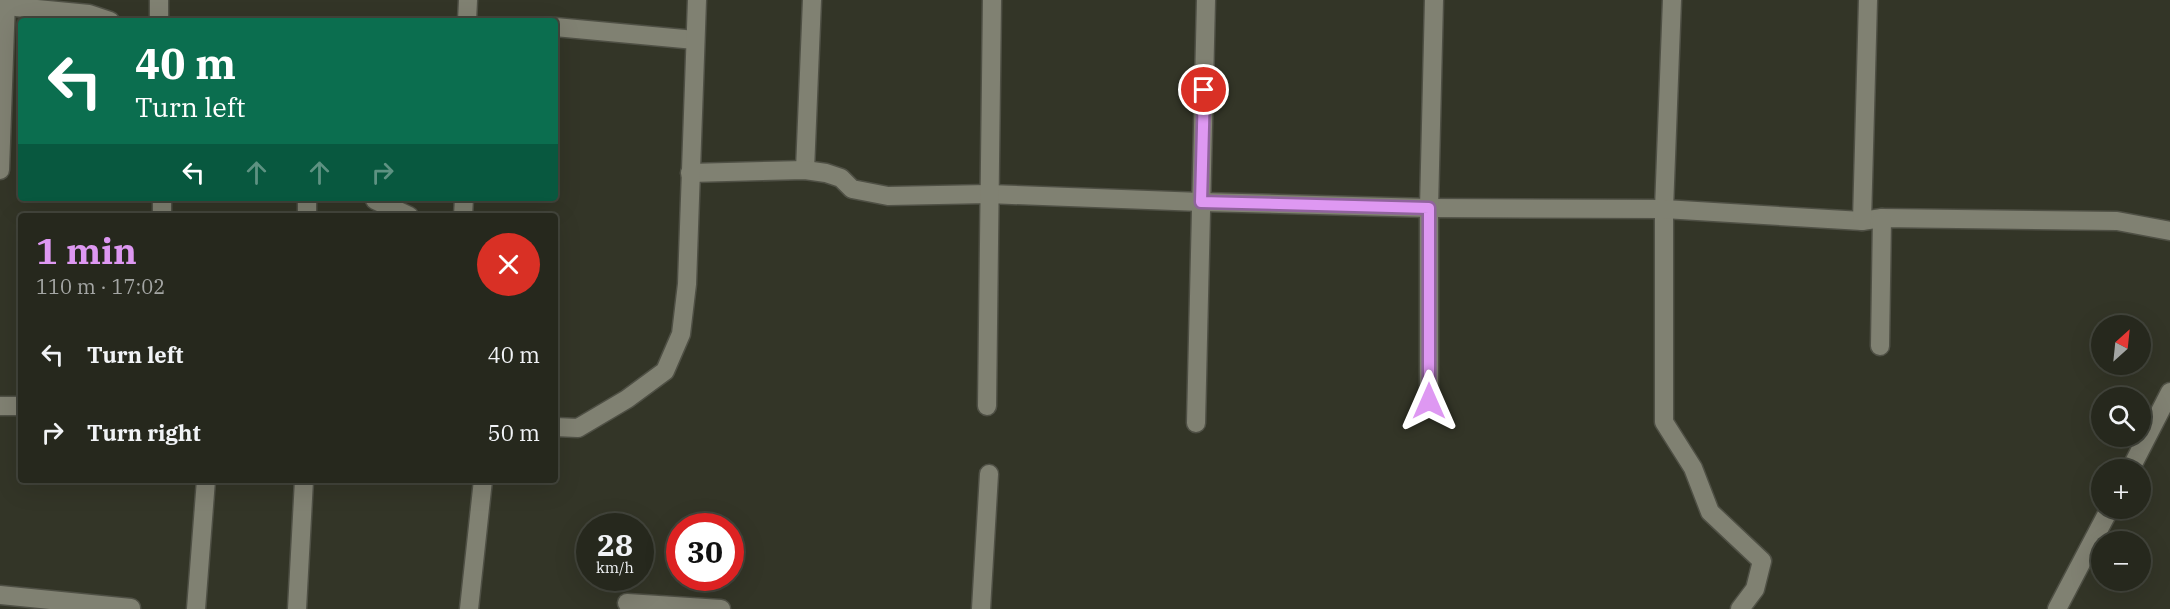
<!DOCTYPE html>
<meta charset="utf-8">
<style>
:root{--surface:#26281d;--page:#32342a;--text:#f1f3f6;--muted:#a4a6a4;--line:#42443b;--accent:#de98f2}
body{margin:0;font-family:"IBM Plex Serif",serif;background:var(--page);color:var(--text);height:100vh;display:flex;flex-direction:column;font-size:22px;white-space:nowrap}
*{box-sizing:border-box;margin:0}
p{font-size:20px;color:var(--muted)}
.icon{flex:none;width:33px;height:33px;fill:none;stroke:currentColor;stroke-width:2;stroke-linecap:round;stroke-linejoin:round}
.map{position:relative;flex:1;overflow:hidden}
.panel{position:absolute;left:18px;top:213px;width:540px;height:270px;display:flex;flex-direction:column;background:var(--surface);border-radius:6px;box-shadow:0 6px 24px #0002,0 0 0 2px var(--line)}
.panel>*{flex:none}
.top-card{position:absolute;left:18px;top:18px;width:540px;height:183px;border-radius:6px;box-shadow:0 6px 24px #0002,0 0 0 2px var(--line);background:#0b6e4f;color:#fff;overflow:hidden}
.needle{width:39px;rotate:27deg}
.controls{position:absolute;left:2091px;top:315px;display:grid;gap:12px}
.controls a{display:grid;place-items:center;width:60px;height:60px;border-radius:50%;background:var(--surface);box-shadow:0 6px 24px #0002,0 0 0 2px var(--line);font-size:30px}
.speed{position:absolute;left:576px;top:513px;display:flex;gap:12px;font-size:30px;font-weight:700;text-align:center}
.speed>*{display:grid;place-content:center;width:78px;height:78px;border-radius:50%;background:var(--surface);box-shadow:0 6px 24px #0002,0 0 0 2px var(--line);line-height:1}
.speed small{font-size:15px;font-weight:400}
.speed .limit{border:9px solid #d22;background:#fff;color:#111}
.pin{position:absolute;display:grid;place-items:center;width:51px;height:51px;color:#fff;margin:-26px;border:3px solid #fff;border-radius:50%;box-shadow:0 2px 6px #0007}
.me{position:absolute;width:66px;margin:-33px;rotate:0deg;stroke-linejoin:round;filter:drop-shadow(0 0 4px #0008)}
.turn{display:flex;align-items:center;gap:21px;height:126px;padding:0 18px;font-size:27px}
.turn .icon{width:78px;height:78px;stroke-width:2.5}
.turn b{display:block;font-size:42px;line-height:51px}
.lanes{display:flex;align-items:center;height:57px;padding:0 18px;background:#0003;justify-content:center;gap:30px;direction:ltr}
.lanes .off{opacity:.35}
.round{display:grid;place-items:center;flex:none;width:63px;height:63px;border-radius:32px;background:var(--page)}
.head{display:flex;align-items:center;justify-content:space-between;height:102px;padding:0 18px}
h1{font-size:36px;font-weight:800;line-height:45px;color:var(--accent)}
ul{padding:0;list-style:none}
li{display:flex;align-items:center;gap:18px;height:78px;padding:0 18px}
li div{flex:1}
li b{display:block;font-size:22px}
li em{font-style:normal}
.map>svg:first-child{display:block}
</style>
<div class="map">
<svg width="2170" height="609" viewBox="0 0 2170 609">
<rect width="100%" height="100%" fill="#333527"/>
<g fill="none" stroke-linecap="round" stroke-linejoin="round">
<!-- minor casing -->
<g stroke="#4f5045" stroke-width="21">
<g id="minor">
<path d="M1672,0L1664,209V422L1693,468L1710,512L1762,561L1755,589L1740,609"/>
<path d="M0,3L6,6L89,14L110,21"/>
<path d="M159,21V0"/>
<path d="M467,21L468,0"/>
<path d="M555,27L695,40"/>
<path d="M0,170L6,0"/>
<path d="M805,170L812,0"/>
<path d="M690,173L805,170L826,173L841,178L852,189L888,196L988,194L1201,202L1429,208L1664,209L1862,221L1882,218L2117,221L2170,231"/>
<path d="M162,198V216"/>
<path d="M375,200L409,216"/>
<path d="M307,216V198"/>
<path d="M463,216L464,198"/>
<path d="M1862,221L1868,0"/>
<path d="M1880,346L1882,218"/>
<path d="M1429,401V208L1434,0"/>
<path d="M0,406H21"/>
<path d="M987,406L992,0"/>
<path d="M1196,423L1206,0"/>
<path d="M555,427L578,428L627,399L665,371L681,334L687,284L697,0"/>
<path d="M2130,470L2170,392"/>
<path d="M0,595L131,608"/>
<path d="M627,603L721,609"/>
<path d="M196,609L206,480"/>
<path d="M297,609L304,480"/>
<path d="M469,609L483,480"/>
<path d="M981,609L989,474"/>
<path d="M2057,609L2110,508"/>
</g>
</g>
<!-- minor -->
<use href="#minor" stroke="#808172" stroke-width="18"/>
</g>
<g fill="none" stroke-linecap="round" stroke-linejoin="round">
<!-- route casing -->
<g stroke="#90639d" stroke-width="15">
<path id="route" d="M1204,90L1201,202L1429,208V401"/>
</g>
<!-- route -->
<use href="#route" stroke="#de98f2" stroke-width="10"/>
</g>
</svg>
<div class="controls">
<a><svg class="needle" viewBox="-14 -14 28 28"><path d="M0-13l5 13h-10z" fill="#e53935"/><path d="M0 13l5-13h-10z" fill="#a4a6a4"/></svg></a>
<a><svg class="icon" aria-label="search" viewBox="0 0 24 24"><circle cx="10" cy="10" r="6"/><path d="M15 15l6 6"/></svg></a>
<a>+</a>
<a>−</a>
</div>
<div class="speed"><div>28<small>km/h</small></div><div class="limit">30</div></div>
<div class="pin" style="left:1204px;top:90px;background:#d93025"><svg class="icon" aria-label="arrive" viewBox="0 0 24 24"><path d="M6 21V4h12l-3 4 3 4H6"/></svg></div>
<svg class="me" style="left:1429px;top:401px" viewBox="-20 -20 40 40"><path d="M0-17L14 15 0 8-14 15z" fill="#de98f2" stroke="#fff" stroke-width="4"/></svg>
<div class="top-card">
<div class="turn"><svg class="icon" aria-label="left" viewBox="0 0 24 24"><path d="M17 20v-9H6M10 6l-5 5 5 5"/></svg><div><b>40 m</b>Turn left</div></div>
<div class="lanes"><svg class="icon" aria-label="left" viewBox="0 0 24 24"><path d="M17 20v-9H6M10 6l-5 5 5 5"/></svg><svg class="icon off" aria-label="ahead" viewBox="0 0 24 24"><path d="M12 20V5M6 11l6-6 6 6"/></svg><svg class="icon off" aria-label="ahead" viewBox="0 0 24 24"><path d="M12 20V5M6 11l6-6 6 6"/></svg><svg class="icon off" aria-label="right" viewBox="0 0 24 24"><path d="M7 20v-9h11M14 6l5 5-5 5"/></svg></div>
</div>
<section class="panel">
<div class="head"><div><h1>1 min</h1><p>110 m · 17:02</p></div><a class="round" style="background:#d93025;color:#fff"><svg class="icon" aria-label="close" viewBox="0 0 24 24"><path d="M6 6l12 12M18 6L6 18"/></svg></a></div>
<ul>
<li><svg class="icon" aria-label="left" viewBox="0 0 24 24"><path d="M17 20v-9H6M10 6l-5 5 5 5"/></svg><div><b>Turn left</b></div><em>40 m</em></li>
<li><svg class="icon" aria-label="right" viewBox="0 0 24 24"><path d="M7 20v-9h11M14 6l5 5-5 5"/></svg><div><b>Turn right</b></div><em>50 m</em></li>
</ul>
</section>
</div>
